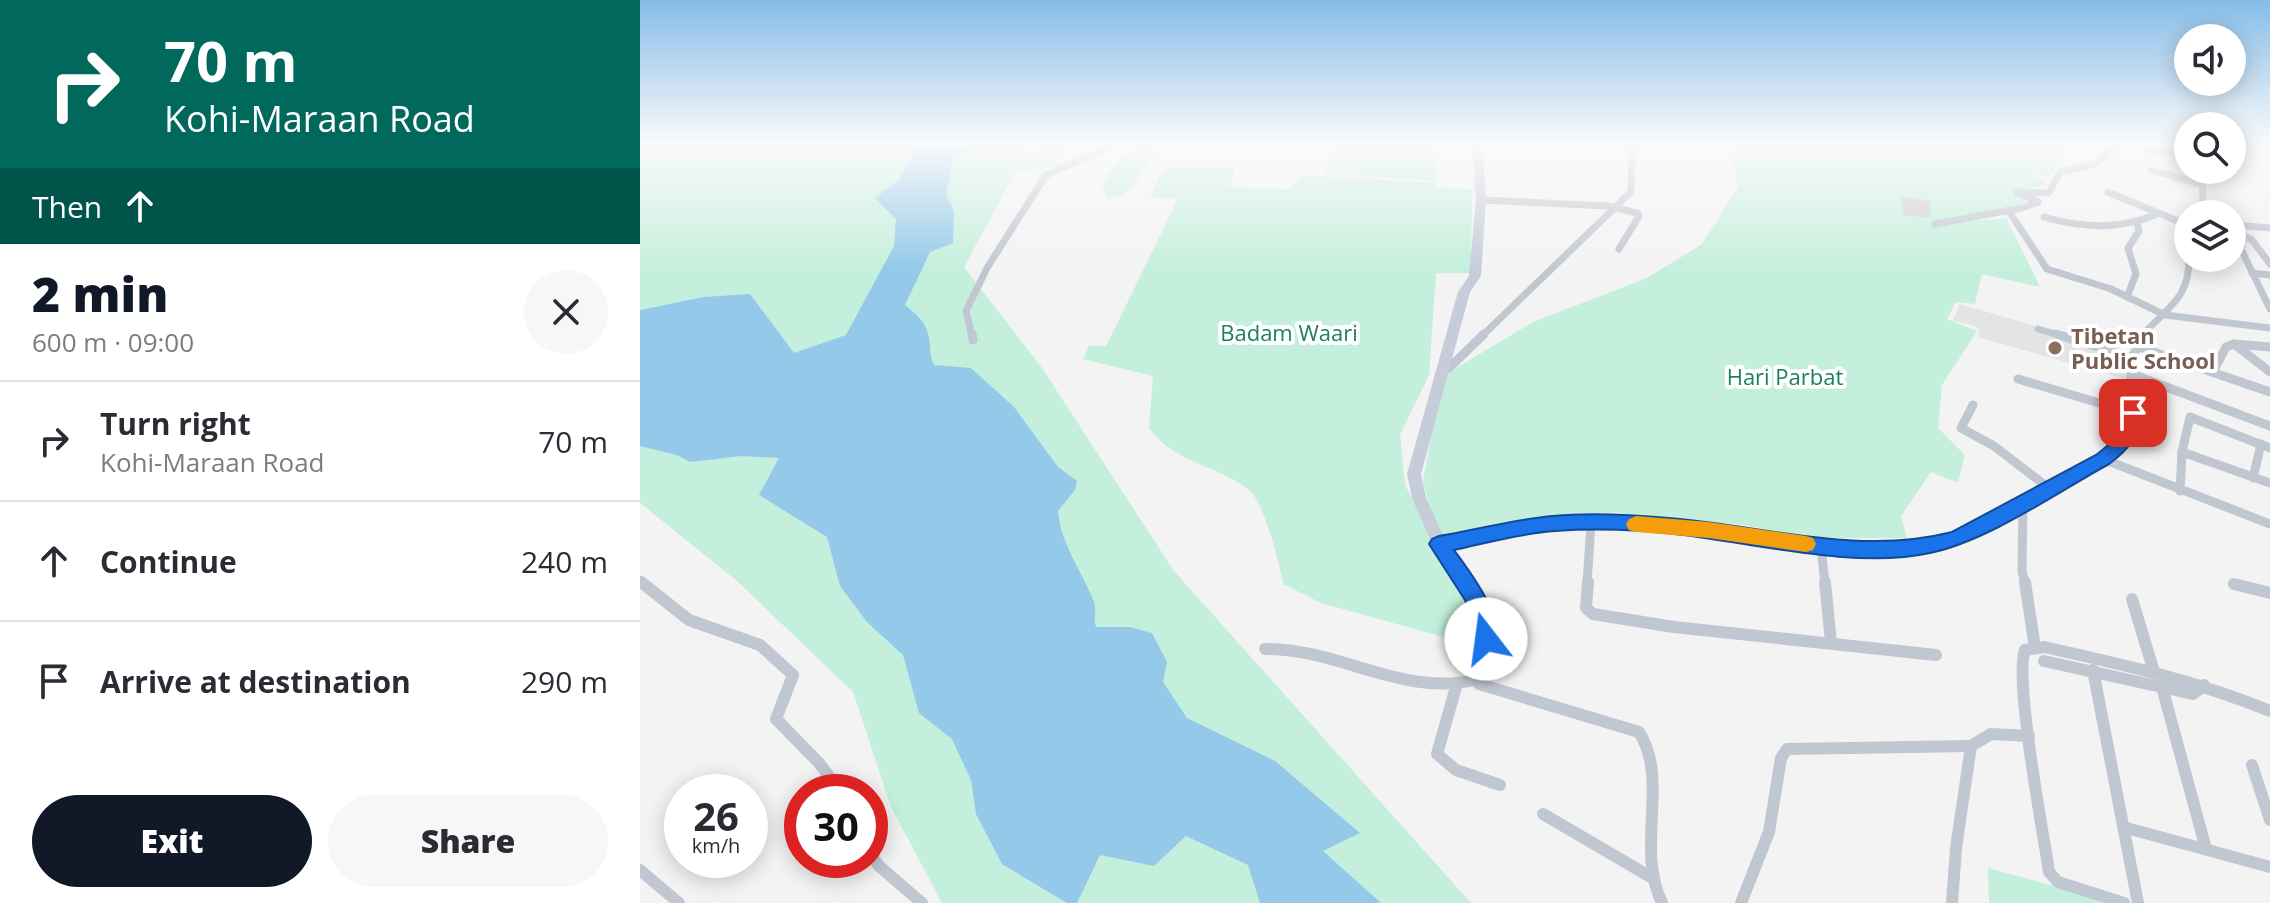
<!DOCTYPE html>
<meta charset="utf-8">
<style>
:root{--surface:#fff;--page:#f7f7f7;--text:#2b2b33;--muted:#7c7c81;--line:#e1e1e2;--accent:#111827}
body{margin:0;font-family:"Open Sans",sans-serif;background:var(--page);color:var(--text);height:100vh;display:flex;flex-direction:column;font-size:30px;white-space:nowrap}
*{box-sizing:border-box;margin:0}
p{font-size:26px;color:var(--muted)}
.icon{flex:none;width:44px;height:44px;fill:none;stroke:currentColor;stroke-width:2;stroke-linecap:round;stroke-linejoin:round}
.map{position:relative;flex:1;overflow:hidden}
.panel{display:flex;flex-direction:column;background:var(--surface);width:640px}
.panel>*{flex:none}
.banner{background:#00695c;color:#fff;overflow:hidden}
.controls{position:absolute;left:1534px;top:24px;display:grid;gap:16px}
.controls a{display:grid;place-items:center;width:72px;height:72px;border-radius:50%;background:var(--surface);box-shadow:0 4px 20px #0003;font-size:40px}
.speed{position:absolute;left:24px;top:774px;display:flex;gap:16px;font-size:40px;font-weight:700;text-align:center}
.speed>*{display:grid;place-content:center;width:104px;height:104px;border-radius:50%;background:var(--surface);box-shadow:0 4px 20px #0003;line-height:1}
.speed small{font-size:20px;font-weight:400}
.speed .limit{border:12px solid #d22;background:#fff;color:#111}
.pin{position:absolute;display:grid;place-items:center;width:68px;height:68px;color:#fff;margin:-34px;border-radius:16px;box-shadow:0 4px 12px #0006}
.me{position:absolute;width:88px;margin:-44px;rotate:345deg;stroke-linejoin:round;filter:drop-shadow(0 0 6px #0008)}
.turn{display:flex;align-items:center;gap:28px;height:168px;padding:0 32px;font-size:36px}
.turn .icon{width:104px;height:104px;stroke-width:2.5}
.turn b{display:block;font-size:56px;line-height:68px}
.then{display:flex;align-items:center;height:76px;padding:0 32px;background:#0003;gap:16px;font-size:30px}
.round{display:grid;place-items:center;flex:none;width:84px;height:84px;border-radius:42px;background:var(--page)}
.headline{display:flex;align-items:center;justify-content:space-between;height:136px;padding:0 32px}
h1{font-size:48px;font-weight:800;line-height:60px;color:var(--accent)}
.cta{display:flex;gap:16px;margin-top:auto;padding:16px 32px}
.cta a{flex:1;height:92px;border-radius:48px;background:var(--accent);color:#fff;font-size:32px;font-weight:800;line-height:92px;text-align:center}
.cta a+a{background:var(--page);color:var(--text)}
ul{padding:0;list-style:none}
li{display:flex;align-items:center;gap:24px;height:120px;padding:0 32px;border-top:2px solid var(--line)}
li div{flex:1}
li b{display:block;font-size:30px}
li em{font-style:normal}
main{display:flex;flex:1;min-height:0}
.map>svg:first-child{display:block}
</style>
<main>
<section class="panel">
<div class="banner">
<div class="turn"><svg class="icon" aria-label="right" viewBox="0 0 24 24"><path d="M7 20v-9h11M14 6l5 5-5 5"/></svg><div><b>70 m</b>Kohi-Maraan Road</div></div>
<div class="then">Then<svg class="icon" aria-label="ahead" viewBox="0 0 24 24"><path d="M12 20V5M6 11l6-6 6 6"/></svg></div>
</div>
<div class="headline"><div><h1>2 min</h1><p>600 m · 09:00</p></div><a class="round"><svg class="icon" aria-label="close" viewBox="0 0 24 24"><path d="M6 6l12 12M18 6L6 18"/></svg></a></div>
<ul>
<li><svg class="icon" aria-label="right" viewBox="0 0 24 24"><path d="M7 20v-9h11M14 6l5 5-5 5"/></svg><div><b>Turn right</b><p>Kohi-Maraan Road</p></div><em>70 m</em></li>
<li><svg class="icon" aria-label="ahead" viewBox="0 0 24 24"><path d="M12 20V5M6 11l6-6 6 6"/></svg><div><b>Continue</b></div><em>240 m</em></li>
<li><svg class="icon" aria-label="arrive" viewBox="0 0 24 24"><path d="M6 21V4h12l-3 4 3 4H6"/></svg><div><b>Arrive at destination</b></div><em>290 m</em></li>
</ul>
<div class="cta"><a>Exit</a><a>Share</a></div>
</section>
<div class="map">
<svg width="1630" height="903" viewBox="0 0 1630 903">
<rect width="100%" height="100%" fill="#f4f3f3"/>
<!-- education -->
<path fill="#e5e4e4" d="M1320,304L1395,326V330L1490,359L1488,380L1338,337L1340,328L1313,320Z"/>
<!-- green -->
<g fill="#c4efdc">
<path d="M0,144H391L386,155L409,144H433L419,159L418,167L376,171L324,267L402,368L534,571L831,903H302L251,807L213,692L97,581L0,503Z"/>
<path d="M505,144H519L511,162L484,196L467,197L462,186C474,164 481,153 505,144Z"/>
<path d="M692,144H797L795,181L685,174Z"/>
<path d="M1090,144H1438L1426,151L1410,177L1392,175L1407,184L1378,192L1386,201L1368,210L1306,223L1366,218L1400,287L1342,274L1335,304L1316,302L1307,319L1337,331L1302,385L1298,428L1325,455L1318,483L1291,472L1261,516L1267,538H1172L1103,525L1051,521L1003,524L980,512L950,514L799,544L783,482L801,377L893,322L1007,278L1062,244L1098,187Z"/>
<path d="M524,168H595L590,188L649,189L663,175L795,183L796,188L832,189L831,273H796L789,375L760,435L765,485L824,594L825,643L681,603L643,584C640,565 624,502 609,490C578,465 534,463 509,428L513,376L443,359L449,346H466L538,199L510,197Z"/>
<path d="M1348,868L1476,903H1349Z"/>
</g>
<!-- water -->
<path fill="#94c9e9" d="M279,144H332L331,152L313,157L306,195L314,211L313,243L290,252L265,305C276,314 287,323 289,338C291,349 289,354 294,365L331,368L374,407L418,467L437,481L435,490L418,511C421,545 442,571 454,602C457,610 453,618 456,627H490L512,633L527,662L523,682L547,718L635,761L720,833L683,851L741,903H620L608,865L546,836L514,866L460,855L437,903H427L362,864L336,814L331,780L312,739L279,713L263,655L227,622L200,586L187,537L119,495L139,458L101,456L50,462L37,455L0,446V310L64,297L110,294L154,353L206,335L254,246L256,219L235,198L259,180Z"/>
<!-- building -->
<path fill="#cdced4" d="M1261,197L1291,201L1289,218L1263,215Z"/>
<g fill="none" stroke-linecap="round" stroke-linejoin="round">
<!-- street-far2 -->
<g stroke="#c1c7d0" stroke-width="7">
<path d="M1506,150L1548,155"/>
<path d="M1511,170L1560,184"/>
<path d="M1468,192L1545,224"/>
<path d="M841,200L968,206L997,213L999,216L979,249"/>
<path d="M1368,210L1407,269L1471,289L1525,315L1630,328"/>
<path d="M1552,214L1563,204L1562,170"/>
<path d="M1404,217C1443,228 1477,230 1515,215"/>
<path d="M1545,221L1542,235L1548,256"/>
<path d="M1295,224L1382,208L1398,202L1377,192L1409,193L1420,172L1455,164L1479,144"/>
<path d="M1595,225L1630,228"/>
<path d="M1597,225L1604,236L1601,249L1630,309"/>
<path d="M1604,236L1612,240L1630,264"/>
<path d="M1612,273L1630,275"/>
<path d="M1487,297L1496,274L1488,248L1499,231L1497,223"/>
<path d="M1398,329L1422,336"/>
<path d="M332,336L326,311L347,268L406,175L462,151L471,144"/>
<path d="M842,336L991,192L993,144"/>
<path d="M1502,336C1526,308 1550,299 1549,258"/>
</g>
<!-- street-far1 -->
<g stroke="#c1c7d0" stroke-width="9">
<path d="M332,334L333,340"/>
<path d="M1416,334L1493,358"/>
<path d="M1496,346L1630,392"/>
<path d="M1630,347L1594,344L1630,372"/>
<path d="M809,368L844,334"/>
<path d="M1573,372L1586,347L1594,344"/>
<path d="M1492,374L1630,426"/>
<path d="M1378,379L1493,413"/>
<path d="M1333,405L1321,428L1354,446L1410,489"/>
<path d="M1542,452L1630,483"/>
<path d="M1463,459L1630,524"/>
<path d="M1613,478L1621,444"/>
<path d="M1540,491L1542,452L1550,417L1630,448"/>
<path d="M1383,502L1382,571L1385,584"/>
<path d="M1181,546L1185,584"/>
<path d="M0,581L4,584"/>
<path d="M827,584L799,544L893,527L949,523L1055,528L1206,549H1260L1302,542L1332,531L1446,471L1477,449L1488,431L1492,358L1504,334"/>
<path d="M947,584L951,523"/>
</g>
<!-- street -->
<g stroke="#c1c7d0" stroke-width="12">
<path d="M1,582L49,620L120,645L153,675L136,719L179,763L201,792"/>
<path d="M826,582C837,598 846,616 846,636C846,651 829,672 839,684L999,732C1030,781 995,846 1022,903"/>
<path d="M948,582L946,608L953,614L1034,627L1296,655"/>
<path d="M1185,582L1191,642"/>
<path d="M1385,582L1395,648"/>
<path d="M1594,584L1630,593"/>
<path d="M1492,599L1514,672"/>
<path d="M625,649C698,648 762,697 835,680"/>
<path d="M1404,661L1553,694L1564,685"/>
<path d="M1453,670L1498,903"/>
<path d="M816,687L797,754L816,770L860,785"/>
<path d="M1522,687L1566,849"/>
<path d="M1612,765L1630,820"/>
<path d="M903,814L1009,876"/>
<path d="M1483,827L1630,867"/>
<path d="M230,854L239,866L282,903"/>
<path d="M0,870L39,903"/>
<path d="M1101,903L1129,832L1141,758L1147,749L1331,746"/>
<path d="M1312,903L1316,848L1331,746L1351,734L1389,736"/>
<path d="M1484,903L1418,882L1409,872C1403,831 1374,679 1385,650L1404,647C1481,664 1557,681 1630,711"/>
</g>
<!-- secondary -->
<path fill="#c6ccda" fill-rule="evenodd" d="M832,144H842L846,200L841,276L830,292L781,474L786,498L807,544L804,548L799,550L794,548L772,498L767,474L818,292L829,276L836,200Z"/>
</g>
<!-- sky -->
<linearGradient id="sky" x2="0" y2="1"><stop stop-color="#86bce8"/><stop offset="0.53" stop-color="#fafafa"/><stop offset="1" stop-color="#fafafa" stop-opacity="0"/></linearGradient>
<rect width="1630" height="270" fill="url(#sky)"/>
<!-- route -->
<path fill="#1a73e8" stroke="#114b97" stroke-width="2" d="M1493,407L1501,413C1499,437 1488,450 1469,464C1416,493 1348,541 1290,553C1217,569 1117,544 1043,535C1002,530 957,528 915,531C882,533 847,543 814,550C829,571 867,619 854,646L846,649L839,646L825,600L789,544L792,539L799,536C837,530 875,519 913,516C954,512 999,515 1040,519C1130,528 1223,555 1312,532L1456,455C1473,442 1481,434 1484,413Z"/>
<!-- slow -->
<path fill="#f59e0b" d="M996,516L1069,522L1166,536L1173,538L1176,544L1173,550L1166,552L1069,538L996,532L989,530L986,524L989,519Z"/>
<!-- markers -->
<circle fill="#8d6e63" stroke="#fff" stroke-width="3" cx="1415" cy="348" r="8"/>
<g text-anchor="middle" dominant-baseline="central" stroke-width="8" stroke-linejoin="round" paint-order="stroke">
<!-- park labels -->
<g font-size="22" fill="#1c805f" stroke="#fff">
<text x="649" y="332">Badam Waari</text>
<text x="1145" y="376">Hari Parbat</text>
</g>
<!-- education labels -->
<g font-size="22" font-weight="bold" fill="#785e54" stroke="#fff" text-anchor="start">
<text x="1431" y="335">Tibetan<tspan x="1431" dy="25">Public School</tspan></text>
</g>
</g>
</svg>
<div class="controls">
<a><svg class="icon" aria-label="sound" viewBox="0 0 24 24"><path d="M4 9h4l5-4v14l-5-4H4zM17 9q2 3 0 6"/></svg></a>
<a><svg class="icon" aria-label="search" viewBox="0 0 24 24"><circle cx="10" cy="10" r="6"/><path d="M15 15l6 6"/></svg></a>
<a><svg class="icon" aria-label="layers" viewBox="0 0 24 24"><path d="M12 4l9 5-9 5-9-5zM3 14l9 5 9-5"/></svg></a>
</div>
<div class="speed"><div>26<small>km/h</small></div><div class="limit">30</div></div>
<div class="pin" style="left:1493px;top:413px;background:#d93025"><svg class="icon" aria-label="arrive" viewBox="0 0 24 24"><path d="M6 21V4h12l-3 4 3 4H6"/></svg></div>
<svg class="me" style="left:846px;top:639px" viewBox="-20 -20 40 40"><circle r="19" fill="#fff"/><path d="M0-13L10 11 0 6-10 11z" fill="#1a73e8"/></svg>
</div>
</main>
